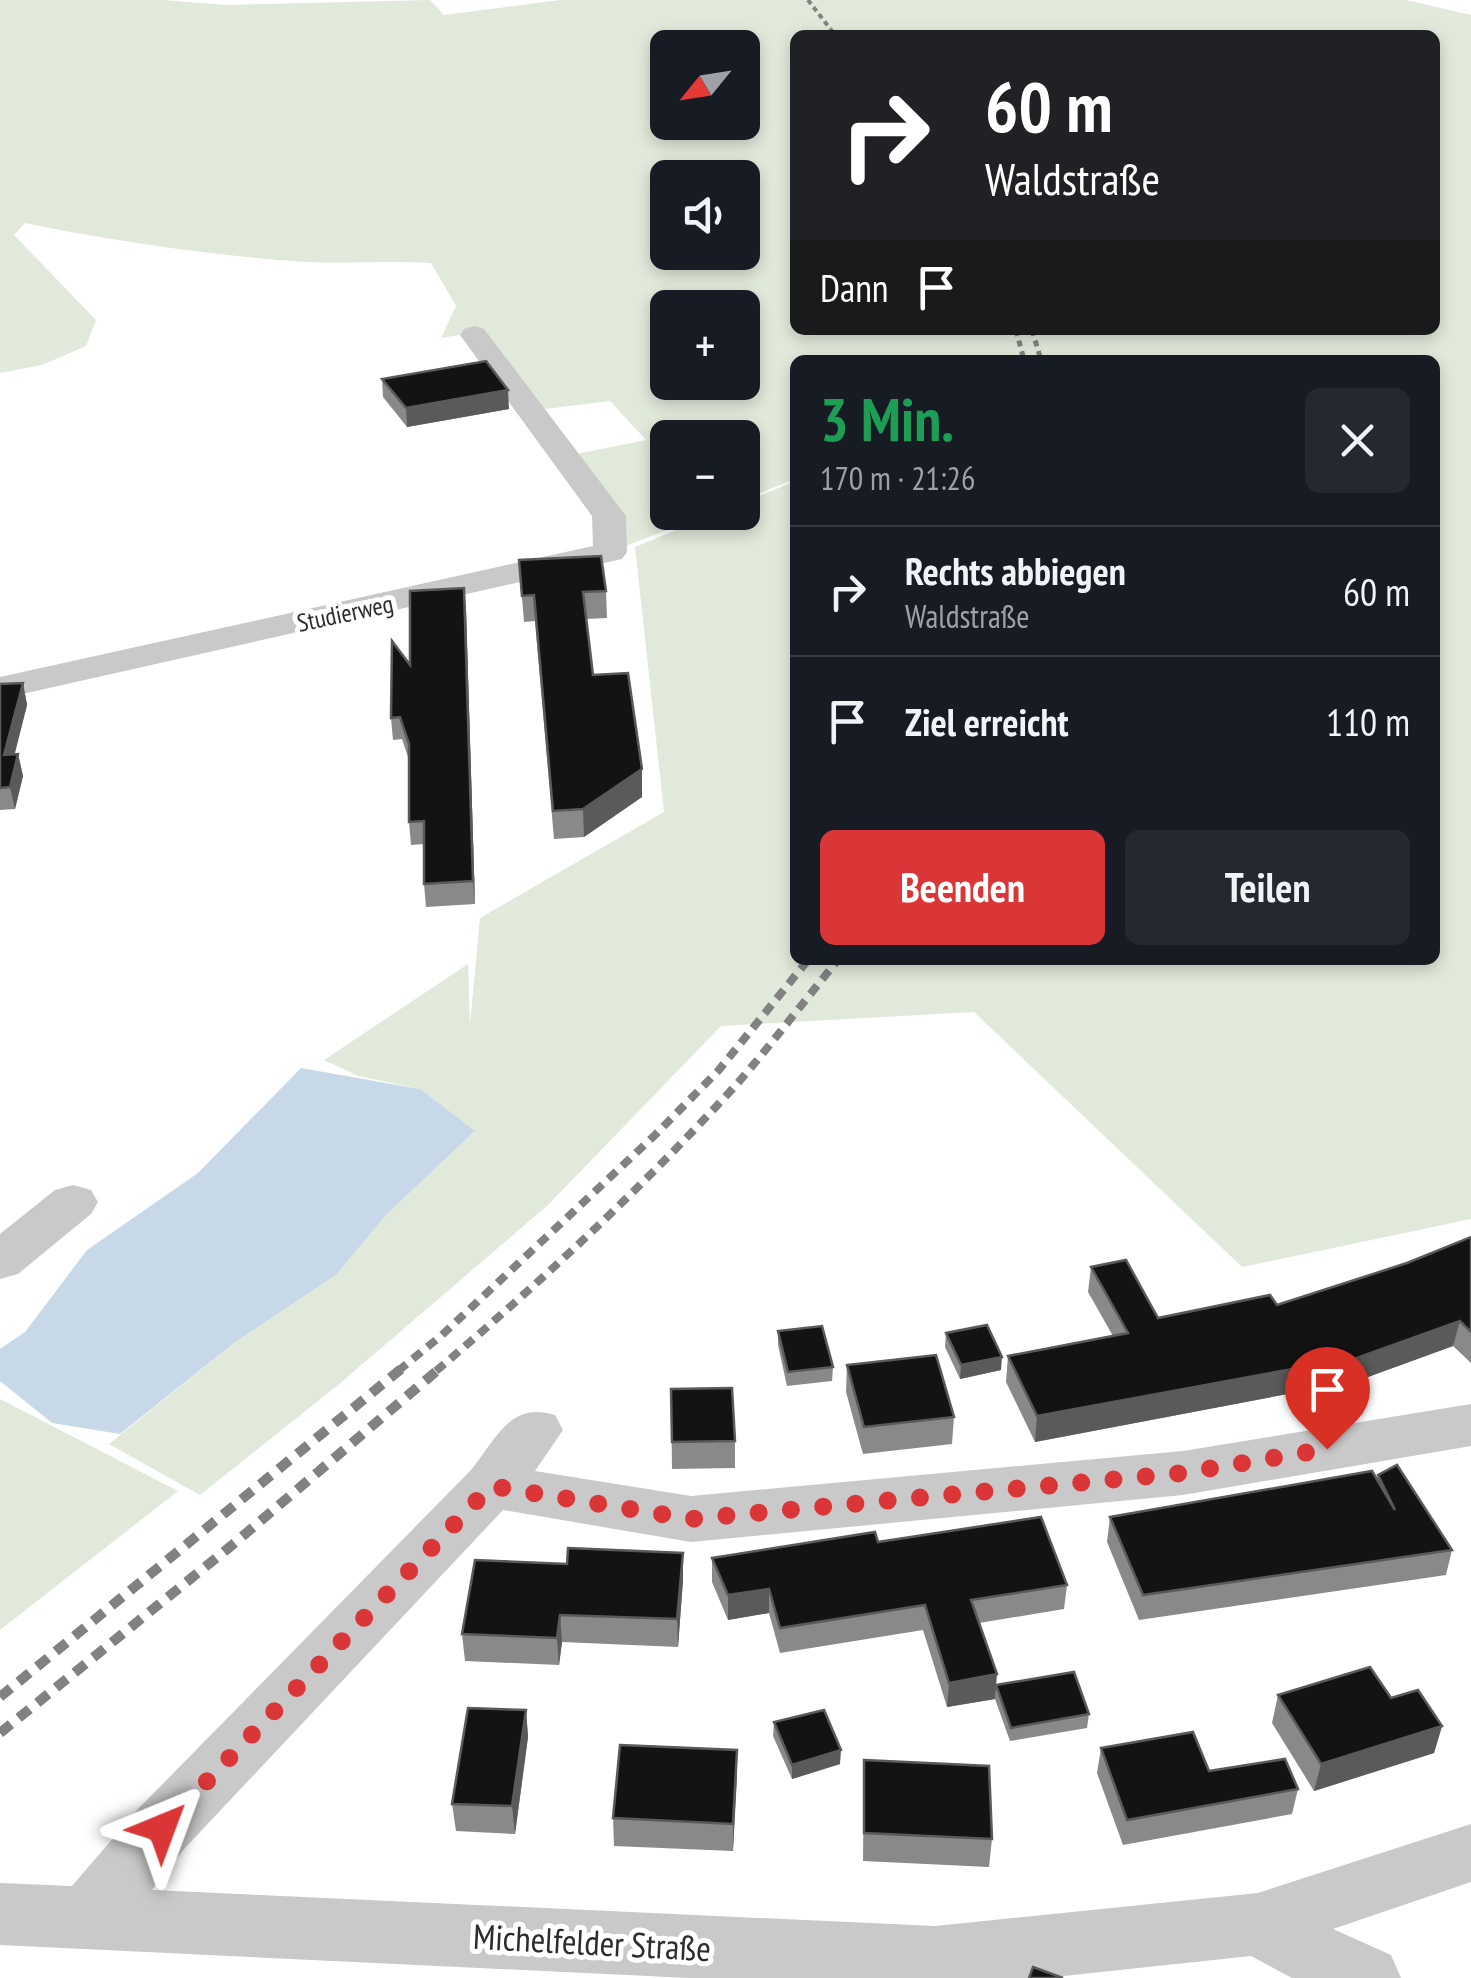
<!DOCTYPE html>
<html lang="de">
<meta charset="utf-8">
<style>
:root{--surface:#171b24;--page:#242831;--text:#f1f3f6;--muted:#9ea1a6;--line:#363941;--accent:#db3637}
body{margin:0;font-family:"PT Sans Narrow",sans-serif;background:var(--page);color:var(--text);height:100vh;display:flex;flex-direction:column;font-size:38px;white-space:nowrap}
*{box-sizing:border-box;margin:0}
p{font-size:32px;color:var(--muted)}
.icon{flex:none;width:55px;height:55px;fill:none;stroke:currentColor;stroke-width:2;stroke-linecap:round;stroke-linejoin:round}
.map{position:relative;flex:1;overflow:hidden}
.details{position:absolute;left:790px;top:355px;width:650px;height:610px;display:flex;flex-direction:column;background:var(--surface);border-radius:15px;box-shadow:0 5px 15px #0003}
.details>*{flex:none}
.guide{position:absolute;left:790px;top:30px;width:650px;height:305px;border-radius:15px;box-shadow:0 5px 15px #0003;background:#202124;color:#fff;overflow:hidden}
.needle{width:65px;rotate:240deg}
.controls{position:absolute;left:650px;top:30px;display:grid;gap:20px}
.controls a{display:grid;place-items:center;width:110px;height:110px;border-radius:15px;background:var(--surface);box-shadow:0 5px 15px #0003;font-size:50px}
.pin{position:absolute;display:grid;place-items:center;width:85px;height:85px;color:#fff;margin:-102px -42px;border-radius:50% 50% 50% 0;rotate:-45deg;box-shadow:0 0 10px #0007}
.pin .icon{rotate:45deg}
.me{position:absolute;width:110px;margin:-55px;rotate:44deg;stroke-linejoin:round;filter:drop-shadow(0 0 8px #0008)}
.turn{display:flex;align-items:center;gap:35px;height:210px;padding:0 30px;font-size:45px}
.turn .icon{width:130px;height:130px;stroke-width:2.5}
.turn b{display:block;font-size:70px;line-height:85px}
.then{display:flex;align-items:center;height:95px;padding:0 30px;background:#0003;gap:20px;font-size:38px}
.round{display:grid;place-items:center;flex:none;width:105px;height:105px;border-radius:15px;background:var(--page)}
.headline{display:flex;align-items:center;justify-content:space-between;height:170px;padding:0 30px}
h1{font-size:60px;font-weight:700;line-height:75px;color:#1e9e55}
.button{display:flex;gap:20px;margin-top:auto;padding:20px 30px}
.button a{flex:1;height:115px;border-radius:15px;background:var(--accent);color:#fff;font-size:40px;font-weight:700;line-height:115px;text-align:center}
.button a+a{background:var(--page);color:var(--text)}
ul{padding:0;list-style:none}
li{display:flex;align-items:center;gap:30px;height:130px;padding:0 30px;border-top:2px solid var(--line)}
li div{flex:1}
li b{display:block;font-size:38px}
li em{font-style:normal}
.map>svg:first-child{display:block}
</style>
<div class="map">
<svg width="1471" height="1978" viewBox="0 0 1471 1978">
<rect width="100%" height="100%" fill="#fff"/>
<!-- green -->
<g fill="#e1e9da" fill-rule="evenodd">
<path d="M0,0H164L227,5L430,0L444,15L560,0H1406L1471,15V1219L1242,1267L974,1012L721,1026L548,1205L338,1385L200,1495L109,1444L234,1343L336,1275L387,1214L474,1132L420,1089L358,1076L324,1060L468,964L470,1025L480,918L664,812L635,547L718,513L742,512L743,503L795,481V960H1435V360H795V479L743,500L742,438H668V512L710,513L610,552L609,516L562,457L646,440L610,401L537,410L476,332L441,338L456,306L431,263C385,260 338,265 292,261C202,254 113,241 25,223L14,235L96,320L86,346L42,365L0,373ZM795,35H1435V330H795ZM668,48H742V122H668ZM668,178H742V252H668ZM668,308H742V382H668Z"/>
<path d="M0,1399L178,1491L0,1630Z"/>
</g>
<!-- water -->
<path fill="#c7d9e8" d="M301,1068L420,1089L475,1131L387,1214L336,1275L234,1343L120,1434L52,1423L0,1381V1349L25,1332L87,1250L198,1173Z"/>
<g fill="none" stroke-linecap="round" stroke-linejoin="round">
<!-- minor -->
<g fill="#c9c9c9" fill-rule="evenodd">
<path d="M474,326L484,329L626,516L627,552L622,559L0,699V677L593,546L592,516L460,335L464,329Z"/>
<path d="M73,1185L91,1190L98,1202L91,1214L18,1274L0,1279V1234L55,1190Z"/>
<path d="M1471,1404V1446L1183,1495L691,1542L503,1510L185,1848L152,1890L935,1926L1258,1893L1471,1824V1882L1333,1929L1391,1955L1401,1978H1292L1251,1956L1045,1978H689L0,1945V1883L72,1886L139,1808L471,1470C496,1439 510,1401 555,1415L563,1430L535,1471L691,1496L1183,1451Z"/>
</g>
<!-- rail-far3 -->
<path stroke="#818181" stroke-width="4" stroke-dasharray="5 4" stroke-linecap="butt" d="M808,0L835,35"/>
<!-- rail-far2 -->
<g stroke="#818181" stroke-width="5" stroke-dasharray="6 5" stroke-linecap="butt">
<path d="M1016,330L1024,360"/>
<path d="M1032,330L1041,360"/>
</g>
<!-- rail-far1 -->
<g stroke="#818181" stroke-width="8" stroke-dasharray="11 8" stroke-linecap="butt">
<path d="M398,1371L442,1335L654,1136L718,1071L808,960"/>
<path d="M436,1371C541,1282 643,1187 736,1085C771,1045 804,1001 838,960"/>
</g>
<!-- rail -->
<g stroke="#818181" stroke-width="10" stroke-dasharray="14 10" stroke-linecap="butt">
<path d="M0,1697L401,1369"/>
<path d="M0,1733L231,1546L439,1369"/>
</g>
</g>
<!-- wall -->
<g fill="#898989">
<path d="M382,379L509,409L407,427L383,397Z"/>
<path d="M519,560L606,591L607,618L586,619L593,675L642,769V797L584,837L554,839L535,621L524,622Z"/>
<path d="M466,609L475,904L426,907L424,884V844L411,845L409,822V760L402,739L393,740L391,718L410,665Z"/>
<path d="M23,683L27,705L14,755L18,754L23,776L15,809L0,810V684Z"/>
<path d="M1471,1237V1363L1453,1346L1324,1393L1319,1388L1035,1442L1006,1382L1008,1356L1113,1336L1088,1292L1091,1267L1158,1318L1277,1305L1407,1263Z"/>
<path d="M778,1331L833,1367L832,1381L787,1386L778,1345Z"/>
<path d="M946,1333L1001,1370L960,1379L945,1347Z"/>
<path d="M847,1365L954,1417L952,1444L863,1454L846,1392Z"/>
<path d="M671,1389L735,1441V1468L672,1469Z"/>
<path d="M1378,1475L1452,1550L1446,1575L1139,1620L1107,1542L1110,1517L1377,1480Z"/>
<path d="M878,1542L1067,1585L1064,1609L979,1623L996,1685L1089,1714L1087,1728L1010,1741L995,1699L947,1707L923,1630L780,1653L769,1613L728,1620L712,1582V1558Z"/>
<path d="M683,1553V1580L678,1647L562,1642L559,1665L465,1661L462,1634L567,1564Z"/>
<path d="M1278,1695L1391,1698L1442,1726L1434,1753L1314,1791L1272,1723Z"/>
<path d="M526,1710L528,1737L515,1834L456,1831L452,1804Z"/>
<path d="M774,1722L840,1764L792,1779L773,1736Z"/>
<path d="M1101,1748L1298,1789L1292,1814L1123,1845L1097,1773Z"/>
<path d="M737,1750L733,1851L614,1846L613,1818Z"/>
<path d="M864,1760L992,1839L989,1867L863,1861Z"/>
</g>
<!-- shaded-wall -->
<g fill="#5a5a5a">
<path d="M508,390L509,409L407,427L406,408Z"/>
<path d="M464,588L466,609L475,904L473,881Z"/>
<path d="M23,683L27,705L9,777L4,755Z"/>
<path d="M18,754L23,776L15,809L10,787Z"/>
<path d="M642,769V797L584,837L583,809Z"/>
<path d="M1460,1321L1453,1346L1324,1393L1329,1368Z"/>
<path d="M1002,1357L1001,1370L960,1379L961,1365Z"/>
<path d="M1325,1363L1319,1388L1035,1442L1037,1416Z"/>
<path d="M683,1553V1580L678,1647L677,1619Z"/>
<path d="M769,1589V1613L728,1620V1595Z"/>
<path d="M560,1615L562,1642L559,1665L557,1638Z"/>
<path d="M997,1674L995,1699L947,1707L949,1683Z"/>
<path d="M526,1710L528,1737L515,1834L512,1806Z"/>
<path d="M1442,1726L1434,1753L1314,1791L1321,1764Z"/>
<path d="M737,1750V1777L733,1851V1824Z"/>
<path d="M841,1750L840,1764L792,1779V1765Z"/>
</g>
<!-- building -->
<g fill="#131313" stroke="#5a5a5a" stroke-width="2.5">
<path d="M486,361L508,390L406,408L382,379Z"/>
<path d="M601,556L606,591L583,592L593,675L628,673L642,769L583,809L553,811L534,595L522,596L519,560Z"/>
<path d="M464,588L473,881L424,884V821L409,822V744L400,717L391,718L392,641L410,665V591Z"/>
<path d="M23,683L4,755L18,754L10,787L0,788V684Z"/>
<path d="M1471,1237V1332L1460,1321L1329,1368L1325,1363L1037,1416L1008,1356L1128,1333L1091,1267L1126,1260L1158,1318L1270,1295L1277,1305L1407,1263Z"/>
<path d="M987,1325L1002,1357L961,1365L946,1333Z"/>
<path d="M822,1326L833,1367L788,1372L778,1331Z"/>
<path d="M936,1355L954,1417L864,1427L847,1365Z"/>
<path d="M732,1388L735,1441L672,1442L671,1389Z"/>
<path d="M1397,1465L1452,1550L1143,1595L1110,1517L1372,1471L1395,1510L1378,1475Z"/>
<path d="M1041,1517L1067,1585L971,1600L997,1674L949,1683L925,1605L780,1628L769,1589L728,1595L712,1558L875,1532L878,1542Z"/>
<path d="M568,1548L683,1553L677,1619L560,1615L557,1638L462,1634L475,1560L567,1564Z"/>
<path d="M1370,1667L1391,1698L1418,1690L1442,1726L1321,1764L1278,1695Z"/>
<path d="M1074,1672L1089,1714L1011,1728L996,1685Z"/>
<path d="M468,1708L526,1710L512,1806L452,1804Z"/>
<path d="M824,1710L841,1750L792,1765L774,1722Z"/>
<path d="M1193,1732L1209,1771L1285,1759L1298,1789L1127,1820L1101,1748Z"/>
<path d="M620,1745L737,1750L733,1824L613,1818Z"/>
<path d="M864,1760L989,1766L992,1839L864,1833Z"/>
<path d="M1033,1967L1063,1978H1029Z"/>
</g>
<g fill="none" stroke-linecap="round" stroke-linejoin="round">
<!-- route -->
<path stroke="#db3637" stroke-width="18" stroke-dasharray="0 32.4" d="M162,1828L491,1486L691,1519L1183,1473L1327,1449"/>
</g>
<g text-anchor="middle" dominant-baseline="central" stroke-width="10" stroke-linejoin="round" paint-order="stroke">
<!-- far-street labels -->
<g font-size="25" fill="#2c2c2c" stroke="#fff">
<text transform="translate(345 613) rotate(-12)">Studierweg</text>
</g>
<!-- near-street labels -->
<g font-size="35" fill="#2c2c2c" stroke="#fff">
<text transform="translate(592 1942) rotate(3)">Michelfelder Straße</text>
</g>
</g>
</svg>
<div class="controls">
<a><svg class="needle" viewBox="-14 -14 28 28"><path d="M0-13l5 13h-10z" fill="#e53935"/><path d="M0 13l5-13h-10z" fill="#9ea1a6"/></svg></a>
<a><svg class="icon" aria-label="sound" viewBox="0 0 24 24"><path d="M4 9h4l5-4v14l-5-4H4zM17 9q2 3 0 6"/></svg></a>
<a>+</a>
<a>−</a>
</div>
<div class="pin" style="left:1327px;top:1449px;background:#d93025"><svg class="icon" aria-label="arrive" viewBox="0 0 24 24"><path d="M6 21V4h12l-3 4 3 4H6"/></svg></div>
<svg class="me" style="left:162px;top:1828px" viewBox="-20 -20 40 40"><path d="M0-17L14 15 0 8-14 15z" fill="#db3637" stroke="#fff" stroke-width="4"/></svg>
<div class="guide">
<div class="turn"><svg class="icon" aria-label="right" viewBox="0 0 24 24"><path d="M7 20v-9h11M14 6l5 5-5 5"/></svg><div><b>60 m</b>Waldstraße</div></div>
<div class="then">Dann<svg class="icon" aria-label="arrive" viewBox="0 0 24 24"><path d="M6 21V4h12l-3 4 3 4H6"/></svg></div>
</div>
<section class="details">
<div class="headline"><div><h1>3 Min.</h1><p>170 m · 21:26</p></div><a class="round"><svg class="icon" aria-label="close" viewBox="0 0 24 24"><path d="M6 6l12 12M18 6L6 18"/></svg></a></div>
<ul>
<li><svg class="icon" aria-label="right" viewBox="0 0 24 24"><path d="M7 20v-9h11M14 6l5 5-5 5"/></svg><div><b>Rechts abbiegen</b><p>Waldstraße</p></div><em>60 m</em></li>
<li><svg class="icon" aria-label="arrive" viewBox="0 0 24 24"><path d="M6 21V4h12l-3 4 3 4H6"/></svg><div><b>Ziel erreicht</b></div><em>110 m</em></li>
</ul>
<div class="button"><a>Beenden</a><a>Teilen</a></div>
</section>
</div>
